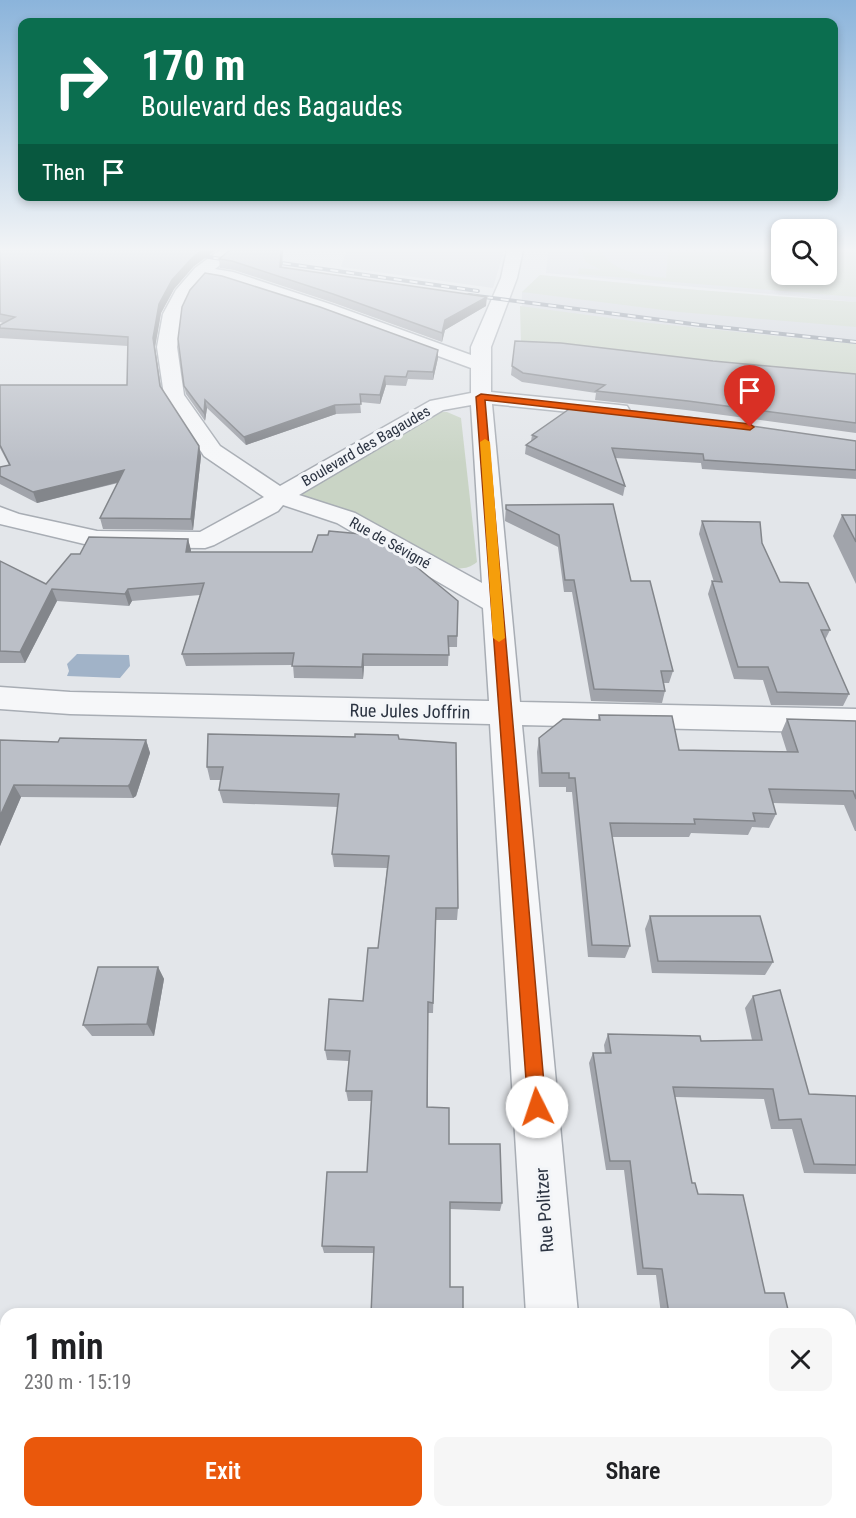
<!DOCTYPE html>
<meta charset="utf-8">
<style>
:root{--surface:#fff;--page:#f6f6f6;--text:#202124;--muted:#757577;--accent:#ea580c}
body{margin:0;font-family:"Roboto Condensed",sans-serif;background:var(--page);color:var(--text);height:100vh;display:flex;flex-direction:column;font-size:22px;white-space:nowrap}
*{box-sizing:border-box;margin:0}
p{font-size:20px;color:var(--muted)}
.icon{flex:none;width:33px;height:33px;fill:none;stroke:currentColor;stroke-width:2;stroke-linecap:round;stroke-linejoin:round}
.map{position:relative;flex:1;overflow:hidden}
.sheet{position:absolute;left:0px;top:1308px;width:856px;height:210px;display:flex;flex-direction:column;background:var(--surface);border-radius:18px 18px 0 0;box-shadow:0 3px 9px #0003}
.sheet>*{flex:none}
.top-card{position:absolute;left:18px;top:18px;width:820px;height:183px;border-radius:12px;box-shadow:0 3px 9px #0003;background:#0b6e4f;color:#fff;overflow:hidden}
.fabs{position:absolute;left:771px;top:219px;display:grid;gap:12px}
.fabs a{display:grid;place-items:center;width:66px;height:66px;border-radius:12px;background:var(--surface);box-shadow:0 3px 9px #0003;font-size:30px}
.pin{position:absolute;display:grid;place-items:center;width:51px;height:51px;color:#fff;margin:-62px -26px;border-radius:50% 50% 50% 0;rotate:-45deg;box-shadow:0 0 6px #0007}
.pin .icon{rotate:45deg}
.me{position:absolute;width:66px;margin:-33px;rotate:356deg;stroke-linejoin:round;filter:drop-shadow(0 0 4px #0008)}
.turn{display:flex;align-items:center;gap:21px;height:126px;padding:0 24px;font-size:27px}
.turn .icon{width:78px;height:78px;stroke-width:2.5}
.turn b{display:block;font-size:42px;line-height:51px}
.then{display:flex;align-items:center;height:57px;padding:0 24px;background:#0003;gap:12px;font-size:22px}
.round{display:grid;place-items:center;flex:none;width:63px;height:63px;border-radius:12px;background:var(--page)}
.head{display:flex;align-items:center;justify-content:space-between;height:102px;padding:0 24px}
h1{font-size:36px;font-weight:600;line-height:45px}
.cta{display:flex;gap:12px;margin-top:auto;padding:12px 24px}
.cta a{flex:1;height:69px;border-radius:12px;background:var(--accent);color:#fff;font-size:24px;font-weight:600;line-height:69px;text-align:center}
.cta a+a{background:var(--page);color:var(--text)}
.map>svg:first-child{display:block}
</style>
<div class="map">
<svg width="856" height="1518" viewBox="0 0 856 1518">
<rect width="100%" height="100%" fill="#e3e6ea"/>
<!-- built -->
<g fill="#d1d5dc">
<path d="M347,250H504L493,288L341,267Z"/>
<path d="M548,250H781L782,274H826L827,250H856V302L546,273Z"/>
<path d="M540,275L856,305V378L521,342L522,292Z"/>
</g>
<!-- green -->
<g fill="#c9d4c5">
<path d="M581,250H601C610,272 645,276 666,278L668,250H781L782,274H826L827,250H856V297L578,274L579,268L601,270L586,262Z"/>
<path d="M540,275L684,289L856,302V327L679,312L522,292Z"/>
<path d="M520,306L640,322L856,344V378L521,342Z"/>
<path d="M437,412H447L461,418L477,562C467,570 459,569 447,567L309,499L303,495L301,491Z"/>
</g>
<!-- water -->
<path fill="#a1b3c8" d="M77,654L129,655L130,666L120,678L67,676L69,671L67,664Z"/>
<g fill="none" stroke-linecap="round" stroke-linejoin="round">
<!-- minor casing -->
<g stroke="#a8adb4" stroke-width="3">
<g id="minor">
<path d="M220,250H239L215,269L233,272L333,305L471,355V347L501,278L507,250H523L517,278L491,347V392L619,405L627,406L630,411L627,416L619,417L492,404L520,702L856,709V733L522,725L578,1314H526L490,724L70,714L0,709V687L70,692L489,701L483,608L337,523L283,505L278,511L214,545L205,548L97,547L0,524V507L19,514L97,531L200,532L264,497L204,456L164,395L157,347L163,314L176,290L195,268ZM205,278L224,281L321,313L471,368V393L430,401L280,486L220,446L184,395L177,347L181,314L190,296ZM471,405L482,583L355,513L299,495L443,410Z"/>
<rect x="537" y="1512" width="58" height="6"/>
</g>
</g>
<!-- minor -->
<use href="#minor" fill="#f6f7f9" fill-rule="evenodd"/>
<!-- rail casing -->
<g stroke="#7d8693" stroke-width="4">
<g id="rail">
<path d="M166,250L234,261"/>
<path d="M267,261L478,291"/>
<path d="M469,295L700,325L856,342"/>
</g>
</g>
<!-- rail -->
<use href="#rail" stroke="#f3f5f8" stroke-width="2" stroke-dasharray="8" stroke-linecap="butt"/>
</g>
<!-- wall -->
<g fill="#a1a4ab">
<path d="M0,250L193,267L174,289L161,313L155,347L161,388L199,446L201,456L193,530L103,529L100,518L118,483L37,503L0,484V467L9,465L0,448V385H127L128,346L0,338V325L3,323L0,322Z"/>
<path d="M230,250H283L282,267L486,306L445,330L442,342L334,303L234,270L220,268L219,259Z"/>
<path d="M438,350V358L433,380L408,379L406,386L386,385L380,404L360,402L361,413L336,414L246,445L207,408L205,421L186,394L184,386Z"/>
<path d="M713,361L856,374V433L686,410L595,400L596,393L522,382L511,375L512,366Z"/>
<path d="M532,435L856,441V479L702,469L701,463L615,458L625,486L623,496L525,454L526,445L531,441Z"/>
<path d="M613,504L631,581L673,671L669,683H664L665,691L662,703L591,701L572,592H564L558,547L505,521L506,505Z"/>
<path d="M842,515H856V584L833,536Z"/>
<path d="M702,521L762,543L780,582L830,630L825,640L849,694L843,706L771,705L763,680L734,679L708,594L712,581L714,582L699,534Z"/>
<path d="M188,539L191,552L458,601L457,647H449L448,666H364L363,679L294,678L293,665L186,666L182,654L200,595L132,601L129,606L57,601L25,663H0V561L46,584L80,554Z"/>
<path d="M599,715L679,750L787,752L781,733L787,719L856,721V831H855L844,805L773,803L776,814L769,828L752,827L748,835L691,833L689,837H612L630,946L625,958L588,957L572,792H566V787H539L537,752L539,738L598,720Z"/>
<path d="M355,737L458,908L457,920H436L433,1013H428V1107L449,1144L502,1203L500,1211L450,1209V1287L463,1314L374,1253H324L322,1246L367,1172L371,1101H348L346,1091L349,1061L327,1060L325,1050L363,1001L378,948L387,868L334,867L332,854L338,807L223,803L219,790L220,780H210L207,767Z"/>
<path d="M0,740L58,742L146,740L150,753L136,796L133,798L21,797L0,846Z"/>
<path d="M650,916L773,962L765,975L652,973L645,929Z"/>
<path d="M158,967L164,979L154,1036H92L83,1025Z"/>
<path d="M753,996L809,1094L856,1096V1174L804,1173L792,1129H771L764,1099L675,1097L692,1183L698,1194L765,1293L789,1314H661L656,1275H637L624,1170H606L589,1063L593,1053H605L604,1045L608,1034L701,1041L752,1040L745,1008Z"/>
<path d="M694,1512H780L781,1518H694Z"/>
</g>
<!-- shaded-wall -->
<g fill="#83868b">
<path d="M202,250H216L193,267L174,289L161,313L155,347L162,396L153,338L159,304L172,280L192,258Z"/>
<path d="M281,250H283L281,275L280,267Z"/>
<path d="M487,297L486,306L445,330L442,342V333L445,320Z"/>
<path d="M438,350V358L433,380V372Z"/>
<path d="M385,376L386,385L380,404V395Z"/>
<path d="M205,400L207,408L205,421L204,413Z"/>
<path d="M335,405L336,414L246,445L244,437Z"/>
<path d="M199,446L201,456L193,530L191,519Z"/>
<path d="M124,470L127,480L37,503L33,492Z"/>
<path d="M188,539L191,550L189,564L186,552Z"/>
<path d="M52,589L57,601L25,663L20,652Z"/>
<path d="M128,589L132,601L129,606L125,594Z"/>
<path d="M363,654L364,666L363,679L362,667Z"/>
<path d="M146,740L150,753L136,796L133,798L128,786Z"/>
<path d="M14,785L21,797L0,846V816Z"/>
<path d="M158,967L164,979L154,1036L147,1024Z"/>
<path d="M101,1512H112L111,1518H100Z"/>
</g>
<!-- building -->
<g fill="#bbbfc7" stroke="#83868b" stroke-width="1.5">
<path d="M0,250H202L192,258L172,280L159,304L153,338L160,386L199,446L191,519L100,518L124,470L33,492L0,476V467L10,465L0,445V385H127L128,337L0,328V325L15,317L0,314Z"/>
<path d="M230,250H281L280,267L487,297L445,320L442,333L333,294L232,261L219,259Z"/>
<path d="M205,273L222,276L320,307L438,350L433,372L408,371L406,377L385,376L380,395L360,394L361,404L335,405L244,437L205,400L204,413L184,386L178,339L182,307L190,290Z"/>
<path d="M515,341L561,343L713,361L856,374V423L688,401L596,391L605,385L523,373L512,366Z"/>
<path d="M575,405L688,417L856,441V470L704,460L703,454L612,448L625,486L526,445L537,437L532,435Z"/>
<path d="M613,504L631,581H650L673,671H661L665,691L594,689L574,580H565L559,535L506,509V505Z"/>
<path d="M842,515H856V542Z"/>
<path d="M702,521L760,522L762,543L780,582L808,583L830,630H821L849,694L777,692L768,667H738L712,581L722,582Z"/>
<path d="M329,531L372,535L407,559L458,601L457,636H448L449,655L363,654L362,667L292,666L294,653L182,654L204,583L128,589L125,594L52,589L20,652L0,651V561L46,584L71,554H80L89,537L188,539L186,552H312L318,535H328Z"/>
<path d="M599,715L672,716L679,750L798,752L787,719L856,721V799L853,791L769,789L776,814L753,813L755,821L694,819L695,824L610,823L630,946L592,945L575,778H569V773H542L539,738L563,719L600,720Z"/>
<path d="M208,734L355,737V734L398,735L399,739L456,743L458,908H436L433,1003L428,1002L427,1107L449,1108V1144H500L502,1203L450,1202V1287H463V1314H371L374,1247L322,1246L327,1172H367L372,1091H346L350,1051L325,1050L329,999L363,1001L368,948H378L389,856L332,854L339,794L219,790L223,767H207Z"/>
<path d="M60,738L146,740L130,784L128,786L14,785L0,816V740L58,742Z"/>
<path d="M650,916H760L773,962L658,961Z"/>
<path d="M98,967H158L147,1024L83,1025Z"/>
<path d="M780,990L809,1094L856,1096V1165L814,1164L801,1119L779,1120L773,1089L673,1087L692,1183H695L698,1194L743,1195L765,1293H784L789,1314H669L662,1269L643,1268L630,1161H610L593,1053H611L608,1034L700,1036L701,1041L762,1040L753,996Z"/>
<path d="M6,1415V1512H101L100,1518H0V1416Z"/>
<path d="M430,1512H476L477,1518H430Z"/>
<path d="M702,1512H780L781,1518H703Z"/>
</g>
<!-- sky -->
<linearGradient id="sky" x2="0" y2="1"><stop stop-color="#8bb4db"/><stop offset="0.54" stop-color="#f2f4f6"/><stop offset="1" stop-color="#f2f4f6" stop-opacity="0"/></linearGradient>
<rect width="856" height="463" fill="url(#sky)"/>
<!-- route -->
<path fill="#ea580c" stroke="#983908" stroke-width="1.5" d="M481,394L750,424L754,427L750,430L485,400L546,1107L544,1114L537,1116L530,1114L528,1107L476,397Z"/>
<!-- slow -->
<path fill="#f59e0b" d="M485,439L490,442L505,638L499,642L493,638L480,442Z"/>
<g text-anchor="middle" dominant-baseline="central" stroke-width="6" stroke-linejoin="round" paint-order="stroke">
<!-- far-street labels -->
<g font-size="15" fill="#2c3442" stroke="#f3f5f8">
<text transform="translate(366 446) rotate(-30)">Boulevard des Bagaudes</text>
<text transform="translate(390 543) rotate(29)">Rue de Sévigné</text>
</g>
<!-- street labels -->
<g font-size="18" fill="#2c3442" stroke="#f3f5f8">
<text transform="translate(410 711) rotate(1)">Rue Jules Joffrin</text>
<text transform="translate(544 1210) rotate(-94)">Rue Politzer</text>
</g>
</g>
</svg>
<div class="fabs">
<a><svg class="icon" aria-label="search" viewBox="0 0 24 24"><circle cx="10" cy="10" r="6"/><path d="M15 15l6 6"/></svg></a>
</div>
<div class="pin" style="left:750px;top:427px;background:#d93025"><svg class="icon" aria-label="arrive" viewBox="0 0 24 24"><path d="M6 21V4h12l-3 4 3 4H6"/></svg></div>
<svg class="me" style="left:537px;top:1107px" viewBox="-20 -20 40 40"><circle r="19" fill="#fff"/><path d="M0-13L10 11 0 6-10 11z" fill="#ea580c"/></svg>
<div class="top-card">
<div class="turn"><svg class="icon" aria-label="right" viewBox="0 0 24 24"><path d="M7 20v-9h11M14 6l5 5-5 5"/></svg><div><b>170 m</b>Boulevard des Bagaudes</div></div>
<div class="then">Then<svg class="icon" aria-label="arrive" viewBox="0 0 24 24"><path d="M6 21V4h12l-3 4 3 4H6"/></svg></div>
</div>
<section class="sheet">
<div class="head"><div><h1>1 min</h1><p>230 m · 15:19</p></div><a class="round"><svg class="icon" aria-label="close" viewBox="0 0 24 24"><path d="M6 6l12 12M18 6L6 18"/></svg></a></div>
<div class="cta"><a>Exit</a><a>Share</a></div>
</section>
</div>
